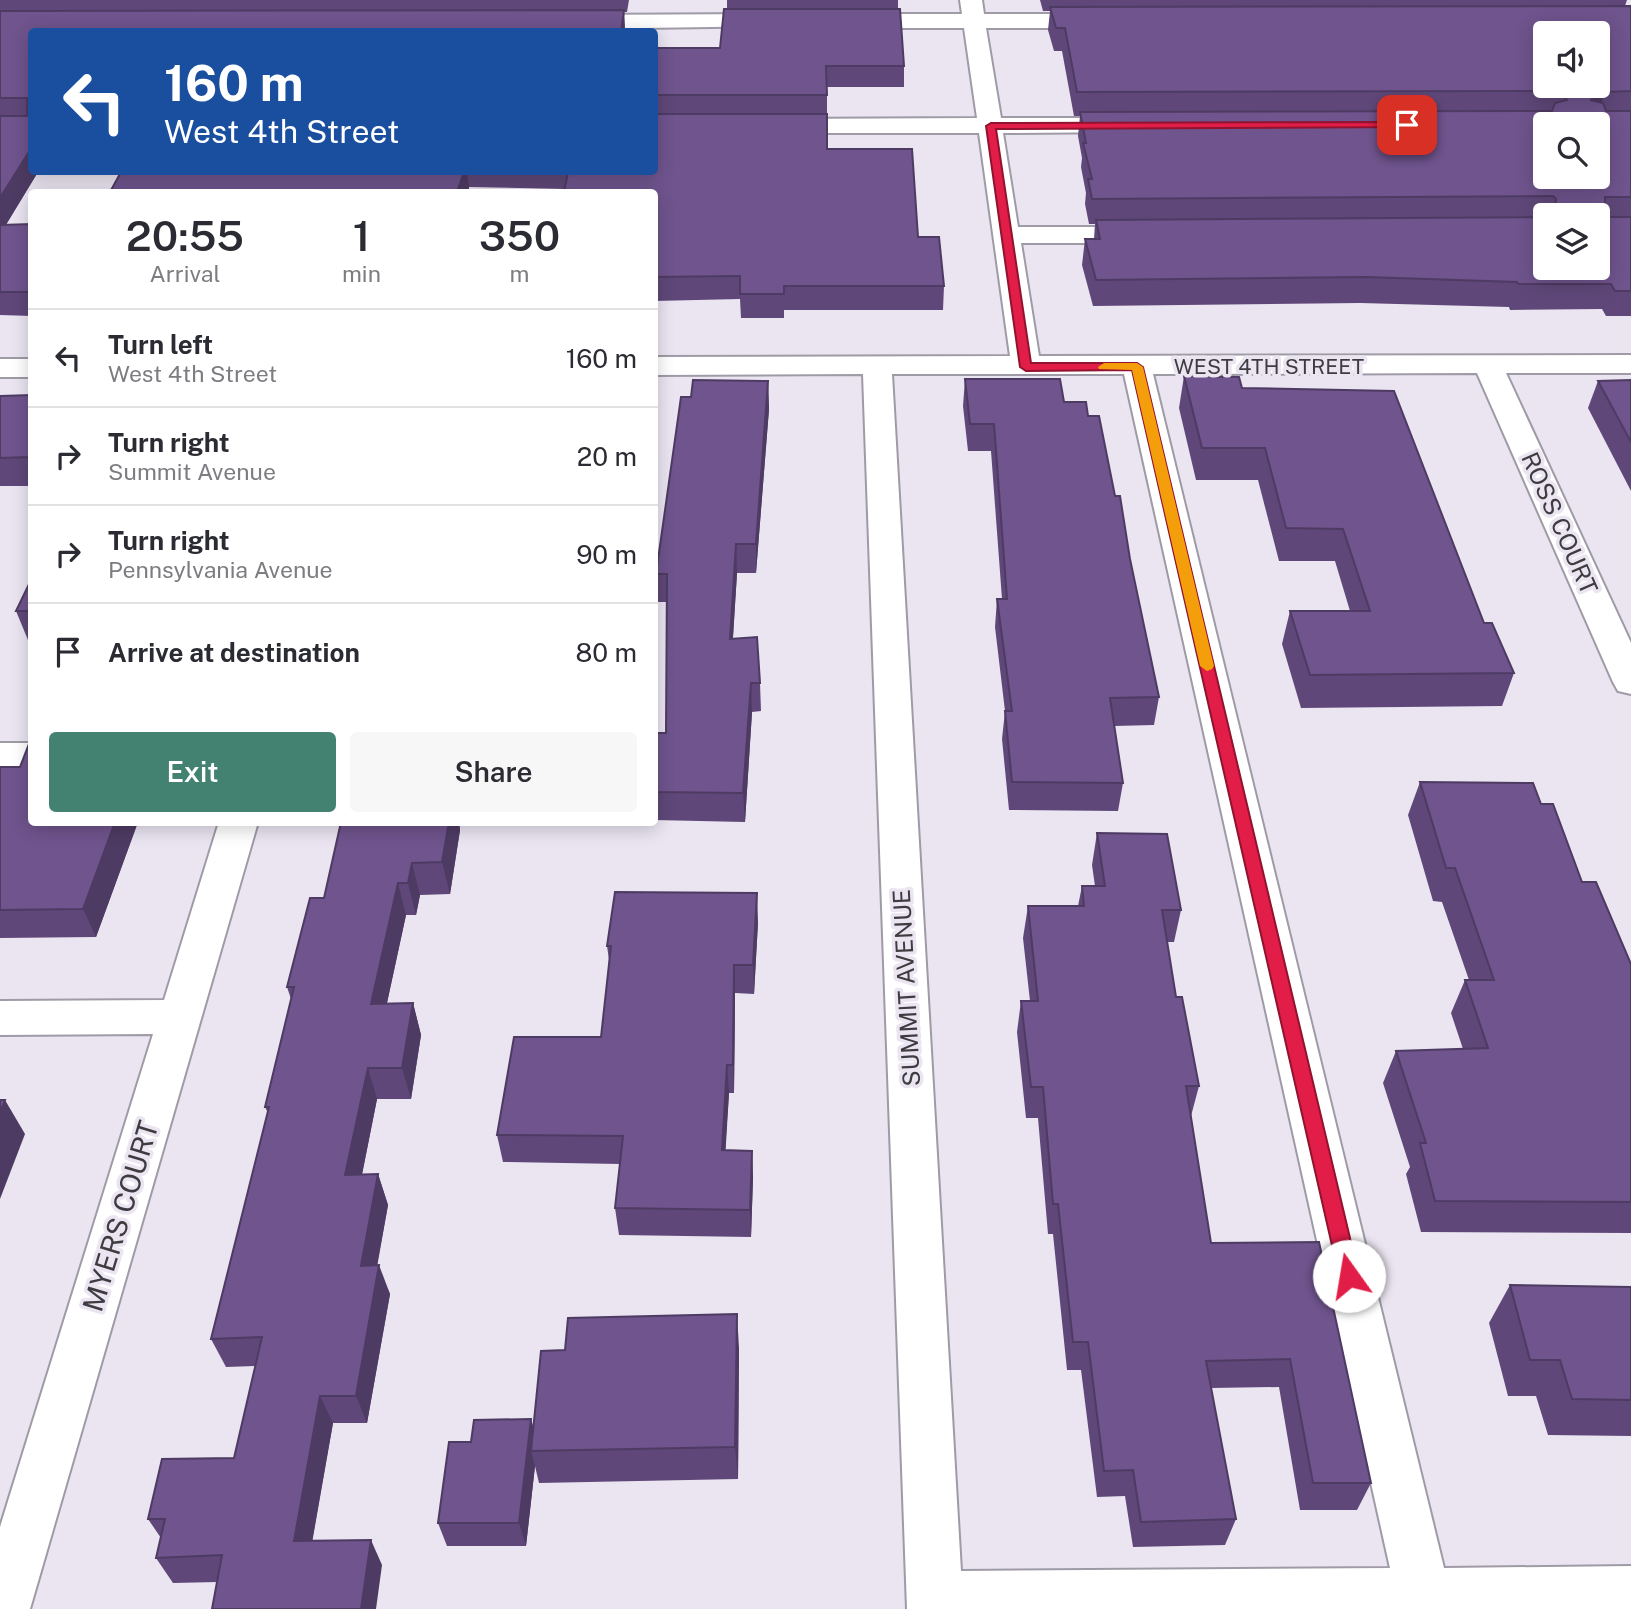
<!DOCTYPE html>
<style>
:root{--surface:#fff;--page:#f7f7f7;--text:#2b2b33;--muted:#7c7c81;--line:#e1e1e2;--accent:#438270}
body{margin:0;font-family:"Public Sans",sans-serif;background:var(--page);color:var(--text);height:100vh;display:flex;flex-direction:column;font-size:26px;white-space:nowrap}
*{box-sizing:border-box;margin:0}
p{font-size:23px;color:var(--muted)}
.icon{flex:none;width:38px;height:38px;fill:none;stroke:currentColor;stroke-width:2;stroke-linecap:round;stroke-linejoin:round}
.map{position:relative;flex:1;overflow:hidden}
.panel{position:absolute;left:28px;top:189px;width:630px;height:637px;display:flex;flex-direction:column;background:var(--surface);border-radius:7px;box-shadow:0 4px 18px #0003}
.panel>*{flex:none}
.guide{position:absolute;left:28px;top:28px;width:630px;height:147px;border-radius:7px;box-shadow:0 4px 18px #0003;background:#1a4fa0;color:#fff;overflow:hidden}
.fabs{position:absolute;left:1533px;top:21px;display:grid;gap:14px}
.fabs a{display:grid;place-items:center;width:77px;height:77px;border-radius:7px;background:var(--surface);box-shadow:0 4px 18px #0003;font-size:35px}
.pin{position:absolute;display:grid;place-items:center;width:60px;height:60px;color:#fff;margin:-30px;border-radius:14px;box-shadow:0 4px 10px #0006}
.me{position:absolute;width:77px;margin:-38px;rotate:347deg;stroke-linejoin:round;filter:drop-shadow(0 0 5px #0008)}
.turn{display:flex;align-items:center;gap:24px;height:147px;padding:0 21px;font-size:32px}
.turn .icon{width:91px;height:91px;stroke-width:2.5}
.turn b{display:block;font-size:49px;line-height:60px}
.eta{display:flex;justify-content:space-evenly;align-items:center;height:119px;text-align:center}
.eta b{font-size:42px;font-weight:600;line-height:49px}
.action{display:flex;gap:14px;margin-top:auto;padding:14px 21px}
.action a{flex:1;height:80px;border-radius:7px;background:var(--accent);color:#fff;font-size:28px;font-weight:600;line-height:80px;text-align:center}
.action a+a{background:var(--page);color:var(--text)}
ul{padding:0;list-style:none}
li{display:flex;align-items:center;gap:21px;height:98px;padding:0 21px;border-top:2px solid var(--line)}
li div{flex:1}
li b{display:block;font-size:26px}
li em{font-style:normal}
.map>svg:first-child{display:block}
</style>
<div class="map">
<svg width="1631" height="1609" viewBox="0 0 1631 1609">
<rect width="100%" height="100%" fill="#eae5f1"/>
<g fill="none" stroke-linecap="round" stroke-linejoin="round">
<!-- minor casing -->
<g stroke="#9f9ba6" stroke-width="4">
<g id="minor">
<path d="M960,0H982L984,14H1100L1108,16L1111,21L1108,26L1100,28H986L1001,118H1130L1139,120L1142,125L1139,130L1130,132L1003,133L1018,227H1148L1157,229L1161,235L1157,241L1148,243H1021L1039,356L1631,355V373H1506L1631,643V694L1618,691L1613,682L1477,373L1153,374L1444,1568L1631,1566V1609H907L863,374L654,375V357L1010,356L979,133H774L765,131L762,126L765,121L774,119L977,118L964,28H849L841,26L838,21L841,16L849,14H962ZM892,374H1124L1390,1568L961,1571Z"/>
<path d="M775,14L783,16L786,21L783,26L573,29L565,27L562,22L565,17L573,15Z"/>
<rect x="0" y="359" width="32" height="18"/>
<rect x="0" y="743" width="32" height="26"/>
<path d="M219,822H258L30,1609H0V1527L153,1034L0,1035V1001L164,1000Z"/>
</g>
</g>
<!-- minor -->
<use href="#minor" fill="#fff" fill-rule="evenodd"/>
</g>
<!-- wall -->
<g fill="#5f4879" fill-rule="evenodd">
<path d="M0,0H629L627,12H624L625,32H32V172H38L6,225L32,224V316L0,315Z"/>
<path d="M727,0H898V9L904,66V87H827V149L918,237L944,286L943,310H784V318H741L740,299L654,301V192L565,189L469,187L468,192H110L121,172H654V48H720L727,9Z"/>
<path d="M1040,0H1627L1625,6H1631V316H1606L1602,309L1510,310L1509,307L1360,303L1093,306L1082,265L1085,239H1094L1095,224H1089L1085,204L1086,193L1081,167L1082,158L1078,136L1080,116H1074L1062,51H1054L1048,30L1050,11H1043ZM1545,215H1598L1545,268Z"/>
<path d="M1184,376L1242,388L1484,623L1514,673L1502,706L1301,708L1282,644L1290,611H1350L1335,561H1279L1258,480H1196L1179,408Z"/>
<path d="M965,379L1064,402L1088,416L1115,496L1159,697L1154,725L1114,726L1123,783L1118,811L1009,810L1002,739L1005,711L995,627L997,599H1002L991,451H968L963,406Z"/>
<path d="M1631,380V491L1588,408L1598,381Z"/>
<path d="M768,381L769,409L756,573H737L733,638L760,683L761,711L752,712L745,822L654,820V733H666L667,602H658L656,574L691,397Z"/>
<path d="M32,395V486H0V396Z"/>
<path d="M32,578V640H28L16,611Z"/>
<path d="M0,767L138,822L96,937L0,938Z"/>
<path d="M1420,782L1541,804L1582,882L1631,964V1233L1421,1232L1406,1174L1410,1167L1383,1083L1396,1051L1463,1049L1451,1013L1465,980H1469L1442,902L1433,901L1408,815Z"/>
<path d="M341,822H459L460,830L450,894L420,895L416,915H406L387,1003H413L421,1035L411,1099H377L362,1174H378L388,1205L377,1265L390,1294L367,1423H333L312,1541L382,1565L217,1582L173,1583L156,1558L161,1538L148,1519L234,1458L255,1366L226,1367L211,1339L268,1113L265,1107L291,999L287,987L324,898Z"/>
<path d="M1097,833L1181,910L1174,942H1167L1176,997L1199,1086L1191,1116L1211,1243L1319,1242L1371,1483L1357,1510H1300L1279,1387L1211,1388L1236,1519L1225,1545L1133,1547L1125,1496L1097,1497L1081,1370H1067L1053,1234H1048L1038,1118H1026L1017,1032L1021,1001H1030L1023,938L1028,906H1078L1082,886H1095L1092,865Z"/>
<path d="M758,922L754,994L735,993L734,1093H729L725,1150L752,1151L753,1178L751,1237L619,1235L615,1208L620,1164L503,1162L497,1135L601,1037L609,960L607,946Z"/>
<path d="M1510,1285L1631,1287V1436L1548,1435L1536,1396H1508L1489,1323Z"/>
<path d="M739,1348L738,1479L539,1483L535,1466L526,1546H447L438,1523L471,1442L531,1419L533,1427Z"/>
</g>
<!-- shaded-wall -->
<g fill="#4e3b63">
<path d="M624,10L625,32H621Z"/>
<path d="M1605,92L1597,115L1591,100L1595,94Z"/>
<path d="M32,147V172H38L0,234V198Z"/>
<path d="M464,172H467L469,187L468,192H457Z"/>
<path d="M768,381L769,409L756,573V544Z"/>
<path d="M736,544L737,573L731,667L730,639Z"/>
<path d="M751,683L752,712L745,822L743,793Z"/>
<path d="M115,822H138L96,937L83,909Z"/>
<path d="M449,822H459L460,830L450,894L442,862Z"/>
<path d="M412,863L420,895L416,915L408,883Z"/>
<path d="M398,883L406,915L380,1035L371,1004Z"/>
<path d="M757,893L758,922L754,994L753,965Z"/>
<path d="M734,965L735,993L734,1093L733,1065Z"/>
<path d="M413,1003L421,1035L411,1099L402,1068Z"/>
<path d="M727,1065L729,1093L724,1177L722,1150Z"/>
<path d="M368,1068L377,1099L356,1205L345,1175Z"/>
<path d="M5,1100L25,1134L0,1199V1113Z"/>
<path d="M752,1151L753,1178L751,1237L750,1210Z"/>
<path d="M378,1174L388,1205L372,1295L361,1266Z"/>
<path d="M379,1265L390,1294L367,1423L356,1396Z"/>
<path d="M737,1314L739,1348L738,1479L735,1447Z"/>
<path d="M320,1396L333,1423L308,1566L294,1541Z"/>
<path d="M531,1419L538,1444L531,1451L535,1466L526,1546L519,1523Z"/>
<path d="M371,1540L382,1565L376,1609H361Z"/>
</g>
<!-- building -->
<g fill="#6f548d" stroke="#4e3b63" stroke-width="2" fill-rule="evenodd">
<path d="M1631,6V91L1605,92L1595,94L1591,100L1603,103L1606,111H1631V197H1605V217H1631V291H1615L1611,284H1518L1517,282L1366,277L1096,280L1085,239H1100L1096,220L1545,217V268H1598V215H1555L1556,199L1553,196L1092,199L1088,179H1092L1083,143H1086L1080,112L1552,111L1555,103L1567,100L1562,94L1552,91L1077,92L1065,28H1056L1050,7ZM1545,33H1598V86H1545ZM1545,124H1598V177H1545Z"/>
<path d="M724,9H900L904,66H826L827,95H654V48H720Z"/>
<path d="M624,10L621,32H32V147L0,198V116H27V98H0V11Z"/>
<path d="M654,114H827V149H912L918,237H939L944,286H784V294H740V276L654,277V192H564L568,172H654Z"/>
<path d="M121,172H464L457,192H110Z"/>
<path d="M32,224V292H0V225Z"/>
<path d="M1184,376L1239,377L1242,388L1394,391L1484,623H1492L1514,673L1310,675L1290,611H1370L1343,529L1286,528L1265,448H1202Z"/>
<path d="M965,379H1060L1064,402H1086L1088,416H1099L1115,496H1120L1130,559L1159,697L1110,698L1123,783L1012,782L1005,711H1012L997,599H1007L994,424H970Z"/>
<path d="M693,380L768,381L756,544H736L730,639L757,637L760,683H751L743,793L654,792V733H666L667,574H656L681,397H691Z"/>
<path d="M1631,380V442L1598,381Z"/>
<path d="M32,395V457L0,458V396Z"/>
<path d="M32,578V611H16Z"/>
<path d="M32,736V822H115L83,909L0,910V767H20Z"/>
<path d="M1420,782L1533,783L1541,804H1553L1582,882H1596L1631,964V1202L1435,1201L1420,1143H1426L1396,1051L1488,1048L1465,980H1494L1455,868H1446Z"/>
<path d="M341,822H449L442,862L412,863L408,883H398L371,1004L413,1003L402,1068H368L345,1175L378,1174L361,1266L379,1265L356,1396H320L294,1541L371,1540L361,1609H212L222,1555L156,1558L165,1519H148L162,1459L234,1458L262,1337L211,1339L269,1107H265L294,987H287L310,898H324Z"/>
<path d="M1097,833L1167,834L1181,910H1162L1176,997H1182L1199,1086H1186L1211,1243L1319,1242L1371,1483H1313L1290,1359L1206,1361L1236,1519L1141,1522L1133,1470L1104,1471L1088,1342H1073L1058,1204H1053L1043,1087H1031L1021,1001H1038L1028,906H1084L1082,886H1105Z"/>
<path d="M615,892L757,893L753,965H734L733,1065H727L722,1150L752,1151L750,1210L615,1208L623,1136L497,1135L514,1037H601L611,946H607Z"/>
<path d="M0,1100H5L0,1113Z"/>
<path d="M1510,1285L1631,1287V1400L1572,1399L1560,1360H1530Z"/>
<path d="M737,1314L735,1447L531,1451L541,1351L565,1350L568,1318Z"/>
<path d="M531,1419L519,1523H438L449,1442H471L474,1420Z"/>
</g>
<!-- route -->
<path fill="#e11d48" stroke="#92132f" stroke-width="2" d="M1407,122L1412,125L1410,127L996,129L1031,363H1137L1143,367L1359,1276L1356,1282L1349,1285L1342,1282L1339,1276L1132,370L1026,371L1020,367L986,126L991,123Z"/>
<!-- slow -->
<path fill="#f59e0b" d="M1104,363H1137L1143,367L1214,666L1212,669L1207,671L1200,666L1132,370L1099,369L1098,367Z"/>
<g text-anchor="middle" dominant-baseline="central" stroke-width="7" stroke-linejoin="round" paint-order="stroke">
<!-- far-street labels -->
<g font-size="21" fill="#3e3c40" stroke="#eae5f1">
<text x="1269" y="366">WEST 4TH STREET</text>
</g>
<!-- street labels -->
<g font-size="24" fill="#3e3c40" stroke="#eae5f1">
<text transform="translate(1560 523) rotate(66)">ROSS COURT</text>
<text transform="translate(906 988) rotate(-93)">SUMMIT AVENUE</text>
</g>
<!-- near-street labels -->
<g font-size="28" fill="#3e3c40" stroke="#eae5f1">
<text transform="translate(120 1216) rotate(-73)">MYERS COURT</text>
</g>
</g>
</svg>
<div class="fabs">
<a><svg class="icon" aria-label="sound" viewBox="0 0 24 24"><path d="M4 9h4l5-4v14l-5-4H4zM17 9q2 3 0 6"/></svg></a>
<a><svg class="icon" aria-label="search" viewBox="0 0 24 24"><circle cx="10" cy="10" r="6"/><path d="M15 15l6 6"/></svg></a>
<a><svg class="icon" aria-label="layers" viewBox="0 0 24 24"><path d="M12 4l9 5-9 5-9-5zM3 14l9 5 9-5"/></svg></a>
</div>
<div class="pin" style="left:1407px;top:125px;background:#d93025"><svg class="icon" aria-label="arrive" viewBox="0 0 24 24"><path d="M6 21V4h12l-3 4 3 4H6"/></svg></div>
<svg class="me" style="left:1349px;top:1276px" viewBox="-20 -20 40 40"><circle r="19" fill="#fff"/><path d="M0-13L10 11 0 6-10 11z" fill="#e11d48"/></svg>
<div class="guide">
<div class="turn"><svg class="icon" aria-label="left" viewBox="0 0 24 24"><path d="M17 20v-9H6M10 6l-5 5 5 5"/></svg><div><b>160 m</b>West 4th Street</div></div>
</div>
<section class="panel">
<div class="eta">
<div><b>20:55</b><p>Arrival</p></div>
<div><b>1</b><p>min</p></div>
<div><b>350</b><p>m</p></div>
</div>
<ul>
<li><svg class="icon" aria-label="left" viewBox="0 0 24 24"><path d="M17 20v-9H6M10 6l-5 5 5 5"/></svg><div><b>Turn left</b><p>West 4th Street</p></div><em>160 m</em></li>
<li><svg class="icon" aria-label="right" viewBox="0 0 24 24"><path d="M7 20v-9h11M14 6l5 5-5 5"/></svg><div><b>Turn right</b><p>Summit Avenue</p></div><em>20 m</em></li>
<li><svg class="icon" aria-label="right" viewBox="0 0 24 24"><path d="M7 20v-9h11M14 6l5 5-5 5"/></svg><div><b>Turn right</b><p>Pennsylvania Avenue</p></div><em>90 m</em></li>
<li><svg class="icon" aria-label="arrive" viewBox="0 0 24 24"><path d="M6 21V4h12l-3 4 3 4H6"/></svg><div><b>Arrive at destination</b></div><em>80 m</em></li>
</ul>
<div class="action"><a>Exit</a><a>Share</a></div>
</section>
</div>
